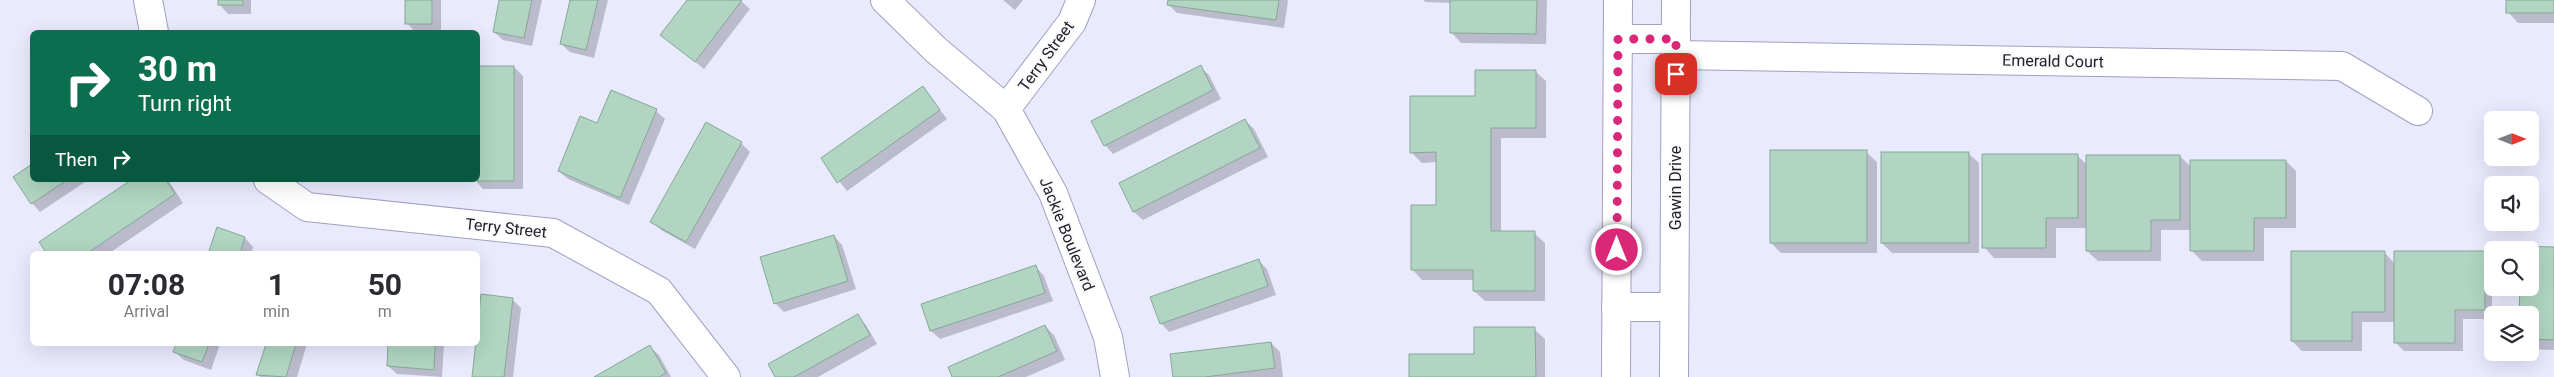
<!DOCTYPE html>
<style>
:root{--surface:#fff;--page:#f2f2f3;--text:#2b2b33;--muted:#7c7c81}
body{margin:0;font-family:Roboto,sans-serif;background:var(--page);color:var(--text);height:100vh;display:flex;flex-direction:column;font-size:19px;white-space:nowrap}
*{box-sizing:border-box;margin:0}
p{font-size:16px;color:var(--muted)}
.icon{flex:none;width:28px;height:28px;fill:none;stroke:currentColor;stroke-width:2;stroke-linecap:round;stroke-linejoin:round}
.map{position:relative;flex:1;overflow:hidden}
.panel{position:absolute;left:30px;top:251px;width:450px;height:95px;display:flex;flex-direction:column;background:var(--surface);border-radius:8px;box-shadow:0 5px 20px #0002}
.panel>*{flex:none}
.top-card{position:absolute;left:30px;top:30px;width:450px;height:152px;border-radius:8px;box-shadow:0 5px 20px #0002;background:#0b6e4f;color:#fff;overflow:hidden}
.needle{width:32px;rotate:90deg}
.buttons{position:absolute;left:2484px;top:111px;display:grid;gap:10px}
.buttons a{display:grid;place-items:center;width:55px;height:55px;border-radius:8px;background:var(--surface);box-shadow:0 5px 20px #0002;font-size:25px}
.pin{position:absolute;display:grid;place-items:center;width:42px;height:42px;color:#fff;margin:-21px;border-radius:10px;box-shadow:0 2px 8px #0006}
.me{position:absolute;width:55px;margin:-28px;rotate:0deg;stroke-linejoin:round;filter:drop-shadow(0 0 4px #0008)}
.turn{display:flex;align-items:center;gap:18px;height:105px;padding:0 25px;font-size:22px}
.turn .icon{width:65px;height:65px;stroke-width:2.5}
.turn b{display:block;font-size:35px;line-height:42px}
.then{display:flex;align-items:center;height:48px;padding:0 25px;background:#0003;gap:10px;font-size:19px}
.eta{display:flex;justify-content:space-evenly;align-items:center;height:85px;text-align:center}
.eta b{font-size:30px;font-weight:700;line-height:35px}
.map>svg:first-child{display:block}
</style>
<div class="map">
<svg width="2554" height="377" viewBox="0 0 2554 377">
<rect width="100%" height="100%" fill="#eaeaff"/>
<!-- shadow -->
<g fill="#0003">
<path d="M220,0H251V14H228L220,5Z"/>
<path d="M407,0H441V32H415L407,23Z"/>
<path d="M500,0H542L532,46L503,40L494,32Z"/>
<path d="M571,0H608L594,58L570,52L561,44Z"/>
<path d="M688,0H740L750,9L704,69L662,35Z"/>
<path d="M1003,0H1023L1015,10Z"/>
<path d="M1169,0H1287L1288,1L1284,28L1177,13L1168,4Z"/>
<path d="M1423,0H1547L1546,44L1461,43L1451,32V3L1426,2Z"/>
<path d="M2508,0H2554V23H2518L2508,12Z"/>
<path d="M478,67H514L523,76V189H483L475,180H478Z"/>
<path d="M1200,67L1209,75L1221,99L1113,154L1105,145Z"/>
<path d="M1535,71L1546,81V138H1501V233H1534L1545,243V301H1485L1474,291V280H1422L1412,269L1437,206V162L1422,163L1411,152L1476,97Z"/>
<path d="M923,87L947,119L847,191L822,159Z"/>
<path d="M611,91L656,111L665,119L629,205L568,179L559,171L597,125Z"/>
<path d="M1245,120L1254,129L1268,157L1143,220L1134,212L1120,184Z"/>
<path d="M741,143L750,152L695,249L661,230L652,221Z"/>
<path d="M1866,152L1877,162V253H1781L1771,243Z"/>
<path d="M1968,153L1979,163V253H1892L1882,243Z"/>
<path d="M2077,155L2087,165L2180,156L2192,168L2286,161L2296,171V228H2264V261H2202L2192,251V230H2161V261H2098L2087,251V228H2056V258H1994L1984,247Z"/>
<path d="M32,166V180H88L40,212L32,203L15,178Z"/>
<path d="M133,180H168L183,203L108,254H49Z"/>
<path d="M834,236L842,245L856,289L784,312L775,303Z"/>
<path d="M245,238L253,247L251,254H209Z"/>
<path d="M2554,249V350L2530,349V315H2520L2521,288H2530V250H2522Z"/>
<path d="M2384,252L2395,264L2484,252L2492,261V319H2463V351H2404L2395,342V322H2362V351H2302L2292,341Z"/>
<path d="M1258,260L1267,269L1276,295L1169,332L1161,323Z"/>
<path d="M1036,267L1044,276L1053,301L940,339L931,331L923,305Z"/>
<path d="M513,300L521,308L513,377H473Z"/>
<path d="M857,316L866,325L877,344L818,377H777Z"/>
<path d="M1045,326L1054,335L1065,360L1026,377H953Z"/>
<path d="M1534,329L1545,339V377H1410L1476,355Z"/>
<path d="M1271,343L1280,352L1283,377H1174Z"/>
<path d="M178,344H220L211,370L184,360L175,352Z"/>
<path d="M267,344H307L297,377H260L258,374Z"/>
<path d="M389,344H444L442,377L397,374L388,366Z"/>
<path d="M650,347L659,355L671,377H597Z"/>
</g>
<!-- building -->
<g fill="#b1d5c2" stroke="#85a895">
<rect x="218" y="0" width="25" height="5"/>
<rect x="405" y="0" width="27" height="24"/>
<path d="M499,0H532L524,38L493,32Z"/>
<path d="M570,0H598L586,50L560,44Z"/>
<path d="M687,0H742L695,62L660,35Z"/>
<path d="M1168,0H1279L1276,20L1167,5Z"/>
<path d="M1450,0H1537L1536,34L1450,33Z"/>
<rect x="2506" y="0" width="48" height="13"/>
<path d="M1201,65L1213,90L1104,146L1091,121Z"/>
<path d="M478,66H514V181H473L478,180Z"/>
<path d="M1475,70H1536V128H1491V231H1535V291H1473V270H1411V205H1436V152L1410,153V96H1475Z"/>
<path d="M923,86L940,110L837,183L821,158Z"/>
<path d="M611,90L657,109L620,198L558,171L580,116L597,123Z"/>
<path d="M1245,119L1260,148L1133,212L1119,183Z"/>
<path d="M706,122L742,142L686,242L650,222Z"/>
<rect x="1770" y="150" width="97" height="93"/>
<rect x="1881" y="152" width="88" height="91"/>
<path d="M1982,154H2078V218H2046V248H1982Z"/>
<path d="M2086,155H2180V220H2151V251H2086Z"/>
<path d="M2190,160H2286V218H2254V251H2190Z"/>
<path d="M32,164V180H67L31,204L13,177Z"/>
<path d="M131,180H166L175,194L86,254H47L39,242Z"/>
<path d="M217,227L245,237L240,254H208Z"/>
<path d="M834,235L848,281L774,304L760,257Z"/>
<path d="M2521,246L2554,247V340L2530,339V315H2519L2520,288H2530V250H2521Z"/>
<path d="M2291,251H2385V312H2352V341H2291Z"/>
<path d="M2394,251H2485V310H2455V343H2394Z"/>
<path d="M1259,259L1268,286L1160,324L1150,297Z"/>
<path d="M1036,265L1045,293L930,331L921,304Z"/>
<path d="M481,294L513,298L504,377H472Z"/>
<path d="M858,314L870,335L794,377H775L768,364Z"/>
<path d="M1045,325L1057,351L998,377H952L948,367Z"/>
<path d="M1474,327H1535L1536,377H1409V354H1474Z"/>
<path d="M1271,342L1275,368L1205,377H1173L1170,354Z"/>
<path d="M176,344H209L202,362L173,352Z"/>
<path d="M266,344H296L286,377L256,375Z"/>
<path d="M388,344H435L434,370L387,366Z"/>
<path d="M650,345L666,373L659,377H594Z"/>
</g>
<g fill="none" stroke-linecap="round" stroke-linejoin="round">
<!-- minor casing -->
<g stroke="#a0a0c0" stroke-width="30">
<g id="minor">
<path d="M148,0L154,32"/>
<path d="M885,0L936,50L1006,109L1053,193L1108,337L1115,377"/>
<path d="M1618,39H1676"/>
<path d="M1676,55L2342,66L2418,111"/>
<path d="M1006,109L1072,22L1081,0"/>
<path d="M268,180L307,207L553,233L659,291L726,377"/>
<path d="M1616,307H1674"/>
<path d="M1616,377L1618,0"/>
<path d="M1674,377L1676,0"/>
</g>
</g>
<!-- minor -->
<use href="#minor" stroke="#fff" stroke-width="28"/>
</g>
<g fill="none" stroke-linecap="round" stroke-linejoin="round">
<!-- route -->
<path stroke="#db2777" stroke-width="9" stroke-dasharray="0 16.2" d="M1617,250L1618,39H1676V74"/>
</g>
<g text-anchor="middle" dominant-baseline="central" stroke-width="4" stroke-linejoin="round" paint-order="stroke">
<!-- street labels -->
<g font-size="16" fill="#1f1f2b" stroke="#fafafa">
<text transform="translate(1046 56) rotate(-54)">Terry Street</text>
<text transform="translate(2053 61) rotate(1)">Emerald Court</text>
<text transform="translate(1675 188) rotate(-90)">Gawin Drive</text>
<text transform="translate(506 228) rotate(6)">Terry Street</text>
<text transform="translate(1067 234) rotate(68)">Jackie Boulevard</text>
</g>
</g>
</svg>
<div class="buttons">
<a><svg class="needle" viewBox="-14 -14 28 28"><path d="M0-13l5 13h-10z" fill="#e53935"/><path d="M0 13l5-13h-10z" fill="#7c7c81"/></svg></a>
<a><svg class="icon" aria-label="sound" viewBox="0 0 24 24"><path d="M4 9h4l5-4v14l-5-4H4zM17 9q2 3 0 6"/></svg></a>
<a><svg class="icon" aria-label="search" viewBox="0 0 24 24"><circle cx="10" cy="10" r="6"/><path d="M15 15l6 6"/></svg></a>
<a><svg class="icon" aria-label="layers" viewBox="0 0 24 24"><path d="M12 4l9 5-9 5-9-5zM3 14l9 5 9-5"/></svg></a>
</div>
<div class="pin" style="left:1676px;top:74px;background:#d93025"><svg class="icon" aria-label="arrive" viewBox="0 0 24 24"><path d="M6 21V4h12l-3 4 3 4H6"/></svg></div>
<svg class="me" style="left:1617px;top:250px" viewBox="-20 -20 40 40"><circle r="17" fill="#db2777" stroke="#fff" stroke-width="3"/><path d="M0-11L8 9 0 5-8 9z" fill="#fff"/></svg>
<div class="top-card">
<div class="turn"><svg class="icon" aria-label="right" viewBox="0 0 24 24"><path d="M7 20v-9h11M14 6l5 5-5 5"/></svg><div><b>30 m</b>Turn right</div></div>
<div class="then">Then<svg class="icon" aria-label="right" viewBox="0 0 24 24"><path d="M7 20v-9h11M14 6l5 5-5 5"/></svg></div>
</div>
<section class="panel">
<div class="eta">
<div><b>07:08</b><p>Arrival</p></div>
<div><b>1</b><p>min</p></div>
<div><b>50</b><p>m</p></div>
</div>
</section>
</div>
